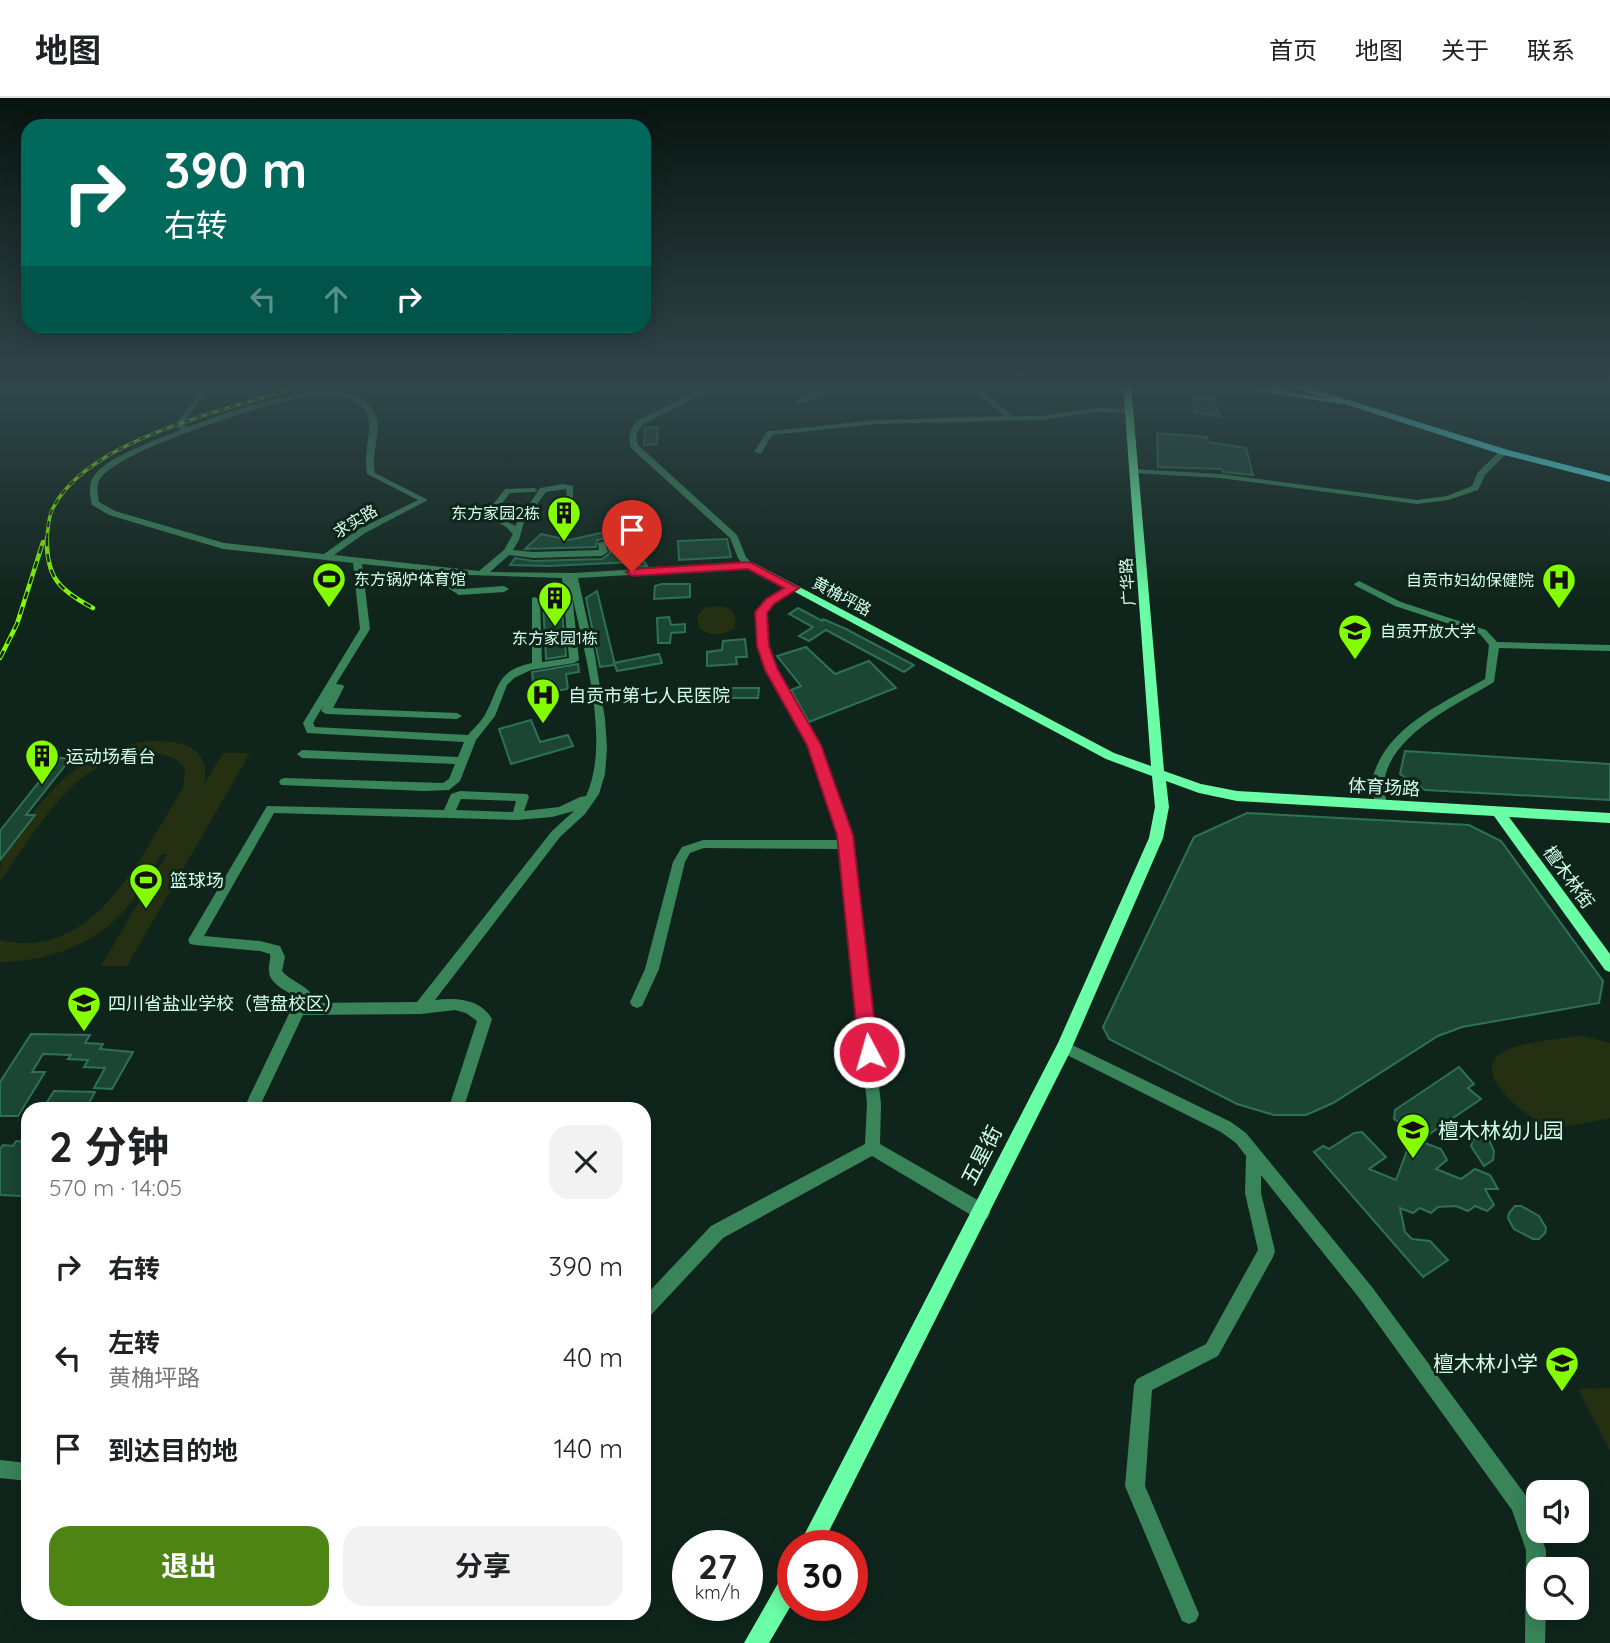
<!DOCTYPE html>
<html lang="zh">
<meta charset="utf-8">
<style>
:root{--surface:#fff;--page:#f2f2f2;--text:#202124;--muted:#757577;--line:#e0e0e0;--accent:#4d8414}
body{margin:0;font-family:Quicksand,"Noto Sans SC",sans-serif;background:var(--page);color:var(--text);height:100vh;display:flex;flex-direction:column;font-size:26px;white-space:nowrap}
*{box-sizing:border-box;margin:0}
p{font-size:23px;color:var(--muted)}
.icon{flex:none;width:38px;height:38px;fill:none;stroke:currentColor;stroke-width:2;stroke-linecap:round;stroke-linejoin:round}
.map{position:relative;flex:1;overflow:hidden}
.side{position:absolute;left:21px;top:1004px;width:630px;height:518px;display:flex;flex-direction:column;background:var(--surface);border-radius:21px;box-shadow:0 4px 18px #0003}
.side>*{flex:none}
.hud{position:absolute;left:21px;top:21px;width:630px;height:214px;border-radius:21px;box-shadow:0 4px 18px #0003;background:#00695c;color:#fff;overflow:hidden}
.controls{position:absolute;left:1526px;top:1382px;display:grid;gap:14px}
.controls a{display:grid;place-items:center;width:63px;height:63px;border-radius:14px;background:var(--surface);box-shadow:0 4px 18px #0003;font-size:35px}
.speed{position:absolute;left:672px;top:1432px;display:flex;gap:14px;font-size:35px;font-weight:700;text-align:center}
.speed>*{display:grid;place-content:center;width:91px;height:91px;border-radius:50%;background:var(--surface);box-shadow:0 4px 18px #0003;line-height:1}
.speed small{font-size:18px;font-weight:400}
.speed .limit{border:10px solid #d22;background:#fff;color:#111}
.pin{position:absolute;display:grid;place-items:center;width:60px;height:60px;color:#fff;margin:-72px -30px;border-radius:50% 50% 50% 0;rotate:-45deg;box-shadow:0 0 7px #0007}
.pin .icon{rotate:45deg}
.me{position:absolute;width:77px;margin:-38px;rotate:354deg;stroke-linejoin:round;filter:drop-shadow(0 0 5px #0008)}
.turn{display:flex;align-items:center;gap:24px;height:147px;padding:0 28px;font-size:32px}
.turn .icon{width:91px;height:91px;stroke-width:2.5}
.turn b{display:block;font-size:49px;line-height:60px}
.lanes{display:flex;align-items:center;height:66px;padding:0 28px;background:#0003;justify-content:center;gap:35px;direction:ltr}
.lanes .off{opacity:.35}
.round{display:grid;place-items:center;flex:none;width:74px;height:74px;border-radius:21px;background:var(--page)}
.headline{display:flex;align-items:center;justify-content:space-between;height:119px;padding:0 28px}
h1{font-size:42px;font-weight:700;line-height:52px}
.button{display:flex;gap:14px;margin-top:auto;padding:14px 28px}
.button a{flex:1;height:80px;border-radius:21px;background:var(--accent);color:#fff;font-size:28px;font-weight:700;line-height:80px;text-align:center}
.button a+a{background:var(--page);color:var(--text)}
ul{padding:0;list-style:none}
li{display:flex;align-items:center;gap:21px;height:91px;padding:0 28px}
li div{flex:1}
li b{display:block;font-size:26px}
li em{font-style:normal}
header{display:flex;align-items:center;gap:42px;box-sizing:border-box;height:98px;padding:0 35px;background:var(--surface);border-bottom:2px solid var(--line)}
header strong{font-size:33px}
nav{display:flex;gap:38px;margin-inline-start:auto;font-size:24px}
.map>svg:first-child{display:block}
</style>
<header>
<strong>地图</strong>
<nav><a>首页</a><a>地图</a><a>关于</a><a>联系</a></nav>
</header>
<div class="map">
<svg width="1610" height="1545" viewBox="0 0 1610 1545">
<rect width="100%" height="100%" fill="#0f251b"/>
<!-- green -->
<g fill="#252f12">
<path d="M706,509C724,507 738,508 735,529C726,538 709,539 699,530L697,518Z"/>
<path d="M148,643C180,642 211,647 204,686L223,655H250L127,868H101L167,756H161C151,773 142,791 129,807C100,844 47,865 0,864V842C96,865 142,755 183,690L185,671C177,658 162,655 147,655C74,657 38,732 0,783C0,749 9,747 28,721C63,676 90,652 148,643Z"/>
<path d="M1583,938L1610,945V1020L1527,1036L1520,1027L1538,1023C1521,1014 1469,973 1503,954C1520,944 1563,940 1583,938Z"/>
<path d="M1610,1290V1353L1578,1291Z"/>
</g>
<!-- building -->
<g fill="#1b4634" stroke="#2d7255" stroke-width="2">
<path d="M1194,300L1214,301L1220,319L1194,314Z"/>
<path d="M658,329L657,346L644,347L645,330Z"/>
<path d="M1157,335L1207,339L1208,344L1246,350L1253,377L1223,374L1222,371L1158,369Z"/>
<path d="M623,430L626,436L597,442L596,449L525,451L541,436L569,442Z"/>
<path d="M727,441L731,459L679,462L678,443Z"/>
<path d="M633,445L647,468L634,469V464L548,468L510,467L515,460L533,463L602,461L610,455L609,450Z"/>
<path d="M662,486H690V499L654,501L655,488Z"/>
<path d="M597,493L615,567L600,569L586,500Z"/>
<path d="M561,501L566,558L546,561L543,503Z"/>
<path d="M798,510L822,523L823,521L846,531L914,567L904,574L826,532L809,543L799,538L813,529L789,516Z"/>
<path d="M669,519L671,527L685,526V534L671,535L670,545H658L657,520Z"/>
<path d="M745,541L747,559H736L737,566L707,568V554L722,552L723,543Z"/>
<path d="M806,549L835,576L869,563L896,590L809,624L791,592L801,588L777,558Z"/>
<path d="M659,556L662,565L617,573L614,565Z"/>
<path d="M578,566L579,574L566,576L568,591L534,596L532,574Z"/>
<path d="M702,590H759L758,600H701Z"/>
<path d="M531,622L540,644L568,637L573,648L511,666L499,631Z"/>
<path d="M1405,653L1610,666V702L1425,692L1400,676Z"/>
<path d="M58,660H71L26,717H35L0,762V733Z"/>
<path d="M1247,715L1469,727L1501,743L1603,883L1599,905L1462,929L1438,938L1333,1005L1306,1017H1274L1237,1006L1109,941L1103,929L1194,739Z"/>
<path d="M31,936L90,937L85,945L103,946L100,951L133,954L112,991L94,990L105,970L84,969L88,962L68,961L71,957L43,956L32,974H45L18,1018H0V984Z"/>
<path d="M1459,969L1474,986L1468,990L1481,1001L1425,1039L1394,1021L1395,1012Z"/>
<path d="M54,993L95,994L85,1012H42Z"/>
<path d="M1362,1034L1386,1059L1369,1071L1396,1082L1410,1044L1414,1041L1441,1051L1447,1062L1436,1071L1461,1081L1475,1071L1490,1077L1498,1091H1485L1494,1107L1487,1113L1475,1108L1468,1113L1456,1108L1438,1109L1431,1115L1420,1110L1413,1115L1400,1110L1405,1134L1412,1141L1430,1143L1448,1162L1423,1179L1314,1054L1323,1048L1329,1051L1354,1035Z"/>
<path d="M1480,1037L1488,1040L1494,1053L1493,1062L1484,1068L1471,1048L1473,1042Z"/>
<path d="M16,1043L28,1044V1091L21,1098L0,1097V1051L3,1047L13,1048Z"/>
<path d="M1515,1108H1521L1539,1118L1546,1130L1545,1135L1539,1141H1533L1514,1131L1508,1120L1509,1115Z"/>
</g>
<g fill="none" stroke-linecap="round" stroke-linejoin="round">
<!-- street -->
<g fill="#3a8459" fill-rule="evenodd">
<path d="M195,287H202L206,293L183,326L188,329C223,316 354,265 375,316C383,333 370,356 375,375L428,402L365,435L334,457L479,473L504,452L513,436L506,429L489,419L488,413L505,391L534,390L538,392L534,394L510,395L496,413L497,418L515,428L540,390L563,386L573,388V400H567L566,391L546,394L524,424L519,442L513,452L533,454L599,452L598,445L632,437L636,440L635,442L606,448L608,454L602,458L533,460L509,457L490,474L573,475L742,465L738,460L730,440L631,350C627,338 630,331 638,322L711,287H720L644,326C637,332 635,338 638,347L737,437L746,459L754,467L750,470L578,480L595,558L605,621L607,650L605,676L599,696L585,716L560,739L435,902C456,899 481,901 492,921L463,1012H448L477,923L466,915L455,912L421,916L303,917L258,1012H243L297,899C288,894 269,886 269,873C268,867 271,862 270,856L260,853L195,847L190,846L188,842L267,708L444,712L451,696L460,693L527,696L529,699L524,713L559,709L580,699L586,698C611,645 584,553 572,497L579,562L574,565L531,572L514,580L507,587L495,618L476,642L460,683L449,692L425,693L281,687L279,684L281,681L285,680L443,685L449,681L455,666L302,660L297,656L302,652L458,659L464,644L307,635L303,625L360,531L353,465L223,451L109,417L92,407C90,399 88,387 93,379C106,359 158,341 181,332L175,327L199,297L200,293ZM311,297C335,296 372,299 369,331C368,347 364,361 367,376L418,402L359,431L324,456L224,445L115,413L99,404C98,397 96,389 99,383C114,352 274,304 311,297ZM362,466L459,476L448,490L459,497L504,494L509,491L504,488L461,491L458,489L468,477L562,480L569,560L542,564L540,502L535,499L532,500V565C496,573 500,588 486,615C482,623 474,630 468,637L315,629L313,625L323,608L321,613L326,616L457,621L462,618L457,615L333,610L344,589L343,587L336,586L370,531ZM461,701L516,703L513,714L456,712ZM574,713L552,733L417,904L308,905L312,897C305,886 290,883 282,873L285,859L280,848L260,843L204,838L274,715L517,722L552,719Z"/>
<path d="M825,287H832C824,296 806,308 794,305Z"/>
<path d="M979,287H1003L980,291L1013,318H1040L1097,310L1128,311L1132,313L1128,315L1097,314L1040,322L877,326L772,337L761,356L754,354L767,333H770L877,322L1004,318L971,290Z"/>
<path d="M1053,287L1127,291L1130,293L1127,295Z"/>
<path d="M1501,352L1508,354L1485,377L1478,392L1448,402L1417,406L1220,380L1133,375L1129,373L1133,371L1220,376L1417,402L1447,398L1472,388L1478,374Z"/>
<path d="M1359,483L1401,504L1486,532L1497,544L1610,547V553L1499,550L1494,584C1458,606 1395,634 1385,679C1383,688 1385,697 1387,706L1381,710L1375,706C1374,697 1371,688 1373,679C1386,629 1445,604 1485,581L1489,547L1480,536L1395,508L1356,488L1354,486Z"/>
<path d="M793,487L796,488V492L773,506L766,514L771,561L819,647L851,737L881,1006L880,1046L988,1108L990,1114L988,1120L982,1122L976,1120L872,1058L723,1140L650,1218L644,1221V1199L711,1128L865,1046L867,1006L841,751L704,750L690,755L685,764L659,871L642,908L637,910L632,908L630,904L645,871L673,764L682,749L703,742H840L809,647L761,561L756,514L767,502Z"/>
<path d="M1064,943L1231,1024L1246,1035L1372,1189L1527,1399L1546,1452V1472H1538V1510H1546L1545,1545H1525L1526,1452L1512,1412L1360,1201L1261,1077V1095L1275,1153L1273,1159L1218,1258L1152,1292L1145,1388L1199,1516L1196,1523L1189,1526L1182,1523L1125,1388L1134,1287L1137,1281L1206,1246L1258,1152L1245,1095L1246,1058L1236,1045L1221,1034L1059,953L1057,949L1059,945Z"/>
<path d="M0,1362L28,1365V1383L0,1380Z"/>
</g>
<!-- secondary -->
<g fill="#6affa6" fill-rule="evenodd">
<path d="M1123,287H1131L1164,673L1201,686L1237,693L1610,715V725L1509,719L1610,856V874L1605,872L1494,718L1237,703L1199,695L1166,683L1169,709L1163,740L1070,954L822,1447H799L1058,945L1149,740L1155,709L1152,678L1106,661L745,467L754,465L1114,655L1151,668Z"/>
<path d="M1214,287L1276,291L1346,304L1342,306Z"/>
<path d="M793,1470V1504L769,1545H744L785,1473Z"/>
</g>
<!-- primary -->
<path fill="#5afeff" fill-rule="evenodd" d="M1285,287H1301L1508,352L1610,378V384L1500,356Z"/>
<!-- rail-far1 casing -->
<g stroke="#84fd00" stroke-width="3.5">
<path id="rail-far1" d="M47,441C48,431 48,419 53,410C89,339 233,311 304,287"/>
</g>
<!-- rail casing -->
<g stroke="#84fd00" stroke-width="4.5">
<g id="rail">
<path d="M47,440C46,479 59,492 93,510"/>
<path d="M0,560L17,526L43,444"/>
</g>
</g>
<!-- rail-far1 -->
<use href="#rail-far1" stroke="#0f251b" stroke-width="2" stroke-dasharray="6" stroke-linecap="butt"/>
<!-- rail -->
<use href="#rail" stroke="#0f251b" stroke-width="2.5" stroke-dasharray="8" stroke-linecap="butt"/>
</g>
<!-- sky -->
<linearGradient id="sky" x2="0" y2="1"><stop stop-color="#08140f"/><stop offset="0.57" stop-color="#31464a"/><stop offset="1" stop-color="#31464a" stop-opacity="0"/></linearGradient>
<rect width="1610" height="504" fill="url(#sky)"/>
<!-- route -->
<path fill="#e11d48" stroke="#92132f" stroke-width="2" d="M750,464L799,490L774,506L767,515L769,548L778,572L821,647L853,737L878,954L875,960L869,963L862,960L859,954L837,737L807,647L765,572L757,548L755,514L766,501L784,490L748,471L632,478L626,474L632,471Z"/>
<!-- icons -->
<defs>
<g id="building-pin" transform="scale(1.75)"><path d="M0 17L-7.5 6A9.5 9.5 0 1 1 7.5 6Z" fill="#84fd00" stroke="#0f251b"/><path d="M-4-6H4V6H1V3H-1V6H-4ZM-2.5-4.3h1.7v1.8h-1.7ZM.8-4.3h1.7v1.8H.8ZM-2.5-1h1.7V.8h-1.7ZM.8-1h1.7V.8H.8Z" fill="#111"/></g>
<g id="stadium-pin" transform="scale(1.75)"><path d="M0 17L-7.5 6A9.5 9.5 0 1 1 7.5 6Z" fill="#84fd00" stroke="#0f251b"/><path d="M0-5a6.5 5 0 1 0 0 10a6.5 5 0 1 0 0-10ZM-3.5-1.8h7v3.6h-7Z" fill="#111"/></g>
<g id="hospital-pin" transform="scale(1.75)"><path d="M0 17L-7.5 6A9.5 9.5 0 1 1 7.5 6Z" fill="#84fd00" stroke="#0f251b"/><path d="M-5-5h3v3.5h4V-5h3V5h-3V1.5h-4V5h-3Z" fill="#111"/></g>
<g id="university-pin" transform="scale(1.75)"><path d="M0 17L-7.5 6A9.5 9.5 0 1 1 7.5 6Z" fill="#84fd00" stroke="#0f251b"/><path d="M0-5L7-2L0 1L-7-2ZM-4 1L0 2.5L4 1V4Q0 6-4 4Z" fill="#111"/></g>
<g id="school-pin" transform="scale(1.75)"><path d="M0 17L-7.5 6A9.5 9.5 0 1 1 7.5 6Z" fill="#84fd00" stroke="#0f251b"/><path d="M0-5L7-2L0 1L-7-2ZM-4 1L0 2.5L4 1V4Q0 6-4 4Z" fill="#111"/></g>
</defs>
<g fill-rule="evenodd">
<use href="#building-pin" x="564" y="415"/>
<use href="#stadium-pin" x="329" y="481"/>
<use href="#hospital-pin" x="1559" y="482"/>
<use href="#building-pin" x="555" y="500"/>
<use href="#university-pin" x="1355" y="533"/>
<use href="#hospital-pin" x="543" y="597"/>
<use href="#building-pin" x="42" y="658"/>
<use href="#stadium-pin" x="146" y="782"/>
<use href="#university-pin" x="84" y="905"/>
<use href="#school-pin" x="1413" y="1032"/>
<use href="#school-pin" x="1562" y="1265"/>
</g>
<g text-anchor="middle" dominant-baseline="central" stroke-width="6" stroke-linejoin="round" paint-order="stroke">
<!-- far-poi labels -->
<g font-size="16" fill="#d2ffe8" stroke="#0f251b" text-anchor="end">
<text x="540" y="415">东方家园2栋</text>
<text x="354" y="481" text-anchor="start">东方锅炉体育馆</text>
<text x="1534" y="482">自贡市妇幼保健院</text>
<text x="1380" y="533" text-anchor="start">自贡开放大学</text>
<text x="555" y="540" text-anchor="middle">东方家园1栋</text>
</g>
<!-- far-street labels -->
<g font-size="16" fill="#d2ffe8" stroke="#0f251b">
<text transform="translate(355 423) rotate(-31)">求实路</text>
<text transform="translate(1127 484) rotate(-94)">广华路</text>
<text transform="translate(842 498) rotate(28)">黄桷坪路</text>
</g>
<!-- poi labels -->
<g font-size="18" fill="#d2ffe8" stroke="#0f251b" text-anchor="start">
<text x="568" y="597">自贡市第七人民医院</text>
<text x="66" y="658">运动场看台</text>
<text x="170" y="782">篮球场</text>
<text x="108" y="905">四川省盐业学校（营盘校区）</text>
</g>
<!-- street labels -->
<g font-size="18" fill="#d2ffe8" stroke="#0f251b">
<text transform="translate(1384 689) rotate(3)">体育场路</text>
<text transform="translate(1569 779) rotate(54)">檀木林街</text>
</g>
<!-- near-poi labels -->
<g font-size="21" fill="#d2ffe8" stroke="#0f251b" text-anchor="start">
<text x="1438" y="1032">檀木林幼儿园</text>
<text x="1538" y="1265" text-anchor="end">檀木林小学</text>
</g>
<!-- near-street labels -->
<g font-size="21" fill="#d2ffe8" stroke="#0f251b">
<text transform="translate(981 1057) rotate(-63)">五星街</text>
</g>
</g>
</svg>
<div class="controls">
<a><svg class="icon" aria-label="sound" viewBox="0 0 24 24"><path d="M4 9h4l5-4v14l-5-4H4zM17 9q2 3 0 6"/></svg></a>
<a><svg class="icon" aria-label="search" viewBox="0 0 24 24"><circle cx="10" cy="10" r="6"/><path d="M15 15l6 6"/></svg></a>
</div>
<div class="speed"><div>27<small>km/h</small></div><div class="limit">30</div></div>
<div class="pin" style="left:632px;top:474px;background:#d93025"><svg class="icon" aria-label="arrive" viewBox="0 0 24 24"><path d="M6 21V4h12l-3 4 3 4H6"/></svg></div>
<svg class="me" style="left:869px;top:954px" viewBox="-20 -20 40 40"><circle r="17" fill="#e11d48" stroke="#fff" stroke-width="3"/><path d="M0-11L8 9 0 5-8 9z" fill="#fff"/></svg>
<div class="hud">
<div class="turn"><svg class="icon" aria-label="right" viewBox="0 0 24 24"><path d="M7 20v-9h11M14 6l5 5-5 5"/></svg><div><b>390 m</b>右转</div></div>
<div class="lanes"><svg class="icon off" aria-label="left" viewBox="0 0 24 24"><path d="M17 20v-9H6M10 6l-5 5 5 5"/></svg><svg class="icon off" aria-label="ahead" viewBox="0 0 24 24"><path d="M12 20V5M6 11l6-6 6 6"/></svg><svg class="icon" aria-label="right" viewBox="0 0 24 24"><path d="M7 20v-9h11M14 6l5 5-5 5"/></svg></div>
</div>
<section class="side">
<div class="headline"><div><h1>2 分钟</h1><p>570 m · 14:05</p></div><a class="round"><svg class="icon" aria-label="close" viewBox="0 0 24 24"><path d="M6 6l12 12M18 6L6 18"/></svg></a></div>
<ul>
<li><svg class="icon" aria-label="right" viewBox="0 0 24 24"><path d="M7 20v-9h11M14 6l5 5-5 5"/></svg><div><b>右转</b></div><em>390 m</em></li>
<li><svg class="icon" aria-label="left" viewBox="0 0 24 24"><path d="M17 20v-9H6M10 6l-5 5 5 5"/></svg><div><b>左转</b><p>黄桷坪路</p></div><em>40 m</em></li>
<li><svg class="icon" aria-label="arrive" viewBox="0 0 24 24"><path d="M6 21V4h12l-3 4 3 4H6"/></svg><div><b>到达目的地</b></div><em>140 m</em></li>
</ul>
<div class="button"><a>退出</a><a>分享</a></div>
</section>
</div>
